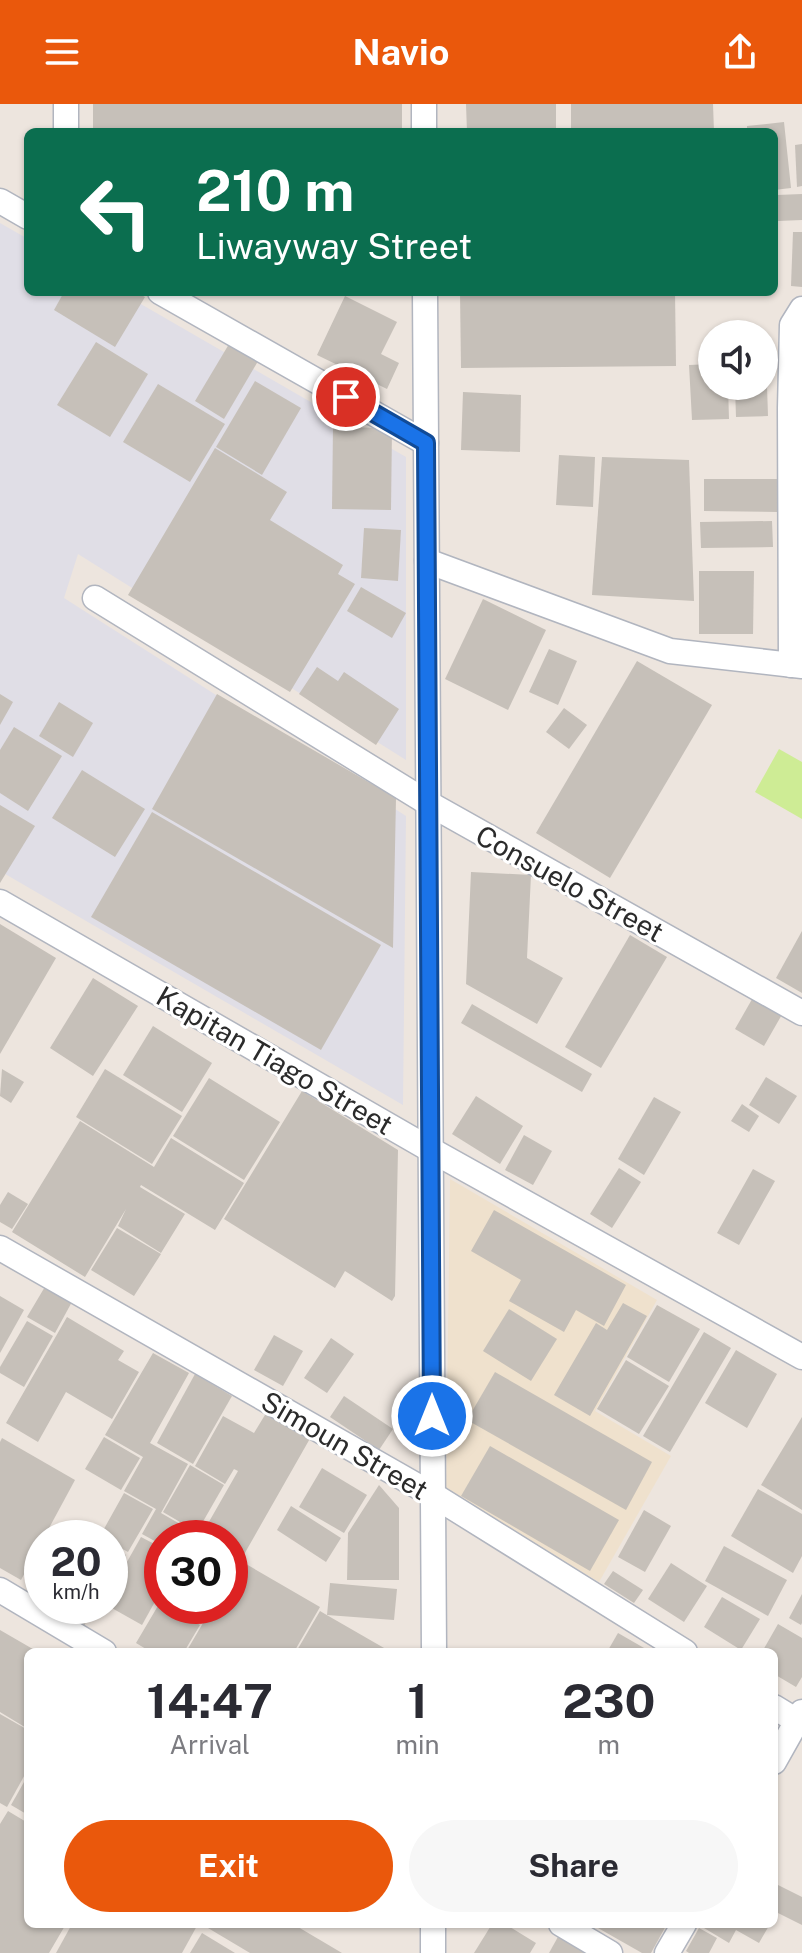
<!DOCTYPE html>
<style>
:root{--surface:#fff;--page:#f7f7f7;--text:#2b2b33;--muted:#7c7c81;--accent:#ea580c}
body{margin:0;font-family:"Public Sans",sans-serif;background:var(--page);color:var(--text);height:100vh;display:flex;flex-direction:column;font-size:30px;white-space:nowrap}
*{box-sizing:border-box;margin:0}
p{font-size:26px;color:var(--muted)}
.icon{flex:none;width:44px;height:44px;fill:none;stroke:currentColor;stroke-width:2;stroke-linecap:round;stroke-linejoin:round}
.map{position:relative;flex:1;overflow:hidden}
.drawer{position:absolute;left:24px;top:1544px;width:754px;height:280px;display:flex;flex-direction:column;background:var(--surface);border-radius:12px;box-shadow:0 2px 6px #0004}
.drawer>*{flex:none}
.guide{position:absolute;left:24px;top:24px;width:754px;height:168px;border-radius:12px;box-shadow:0 2px 6px #0004;background:#0b6e4f;color:#fff;overflow:hidden}
.tools{position:absolute;left:698px;top:216px;display:grid;gap:16px}
.tools a{display:grid;place-items:center;width:80px;height:80px;border-radius:50%;background:var(--surface);box-shadow:0 2px 6px #0004;font-size:40px}
.speed{position:absolute;left:24px;top:1416px;display:flex;gap:16px;font-size:40px;font-weight:700;text-align:center}
.speed>*{display:grid;place-content:center;width:104px;height:104px;border-radius:50%;background:var(--surface);box-shadow:0 2px 6px #0004;line-height:1}
.speed small{font-size:20px;font-weight:400}
.speed .limit{border:12px solid #d22;background:#fff;color:#111}
.pin{position:absolute;display:grid;place-items:center;width:68px;height:68px;color:#fff;margin:-34px;border:4px solid #fff;border-radius:50%;box-shadow:0 2px 8px #0007}
.me{position:absolute;width:88px;margin:-44px;rotate:0deg;stroke-linejoin:round;filter:drop-shadow(0 0 6px #0008)}
.turn{display:flex;align-items:center;gap:28px;height:168px;padding:0 40px;font-size:36px}
.turn .icon{width:104px;height:104px;stroke-width:2.5}
.turn b{display:block;font-size:56px;line-height:68px}
.eta{display:flex;justify-content:space-evenly;align-items:center;height:136px;text-align:center}
.eta b{font-size:48px;font-weight:700;line-height:56px}
.action{display:flex;gap:16px;margin-top:auto;padding:16px 40px}
.action a{flex:1;height:92px;border-radius:48px;background:var(--accent);color:#fff;font-size:32px;font-weight:700;line-height:92px;text-align:center}
.action a+a{background:var(--page);color:var(--text)}
header{display:flex;justify-content:space-between;align-items:center;height:104px;padding:0 40px;background:var(--accent);color:#fff;font-size:36px;font-weight:700}
.map>svg:first-child{display:block}
</style>
<header><svg class="icon" aria-label="menu" viewBox="0 0 24 24"><path d="M4 6h16M4 12h16M4 18h16"/></svg>Navio<svg class="icon" aria-label="share" viewBox="0 0 24 24"><path d="M12 15V3M7 8l5-5 5 5M5 13v7h14v-7"/></svg></header>
<div class="map">
<svg width="802" height="1849" viewBox="0 0 802 1849">
<rect width="100%" height="100%" fill="#ede5de"/>
<!-- industrial -->
<path fill="#e0dee6" d="M0,119L28,135V188H120L406,353V656L78,450L64,494L406,712L403,1001L0,767Z"/>
<!-- education -->
<path fill="#efe1cd" d="M450,1075L657,1196L595,1307L671,1352L599,1478L446,1389Z"/>
<!-- pitch -->
<path fill="#ceec95" d="M779,645L802,658V715L755,688Z"/>
<!-- building -->
<g fill="#c6c0b9">
<rect x="93" y="0" width="309" height="28"/>
<path d="M466,0H556V28H467Z"/>
<path d="M571,0H713L714,28H571Z"/>
<path d="M784,18L791,84L774,86V28H747V22Z"/>
<path d="M802,40V82L797,83L795,41Z"/>
<path d="M802,90V116L778,117L777,91Z"/>
<path d="M793,128H802V183L791,182Z"/>
<path d="M64,188H136L145,193L115,243L54,206Z"/>
<path d="M460,188H675L676,262L461,264Z"/>
<path d="M345,192L397,218L381,250L399,259L387,285L317,251Z"/>
<path d="M232,235L261,252L224,315L195,297Z"/>
<path d="M96,238L148,270L110,333L57,301Z"/>
<path d="M712,260V282H728L729,315L692,316L689,261Z"/>
<path d="M255,277L301,304L262,371L216,343Z"/>
<path d="M158,280L225,320L190,378L123,338Z"/>
<path d="M735,282H767L768,312L736,313Z"/>
<path d="M463,288L521,291L520,348L461,346Z"/>
<path d="M333,323L392,324L391,406L332,405Z"/>
<path d="M215,344L287,388L270,416L343,461L338,470L355,480L290,588L128,491Z"/>
<path d="M559,351L595,353L593,403L556,401Z"/>
<path d="M602,353L689,356L694,497L592,491Z"/>
<path d="M704,375H778V408L704,407Z"/>
<path d="M772,417L773,443L701,444L700,418Z"/>
<path d="M364,424L401,426L398,477L361,474Z"/>
<path d="M699,467H754L753,530H699Z"/>
<path d="M361,483L406,509L392,534L347,507Z"/>
<path d="M483,495L546,526L508,606L445,575Z"/>
<path d="M549,545L577,557L558,601L529,588Z"/>
<path d="M637,557L712,601L610,774L536,729Z"/>
<path d="M317,563L338,577L344,568L399,605L376,641L299,590Z"/>
<path d="M0,590L13,598L0,621Z"/>
<path d="M217,590L396,694L393,844L152,705Z"/>
<path d="M59,598L93,619L73,653L39,632Z"/>
<path d="M564,604L587,621L569,645L546,628Z"/>
<path d="M14,623L62,652L28,707L0,689V646Z"/>
<path d="M82,666L145,705L115,753L52,714Z"/>
<path d="M0,701L35,722L0,779Z"/>
<path d="M152,708L381,841L321,946L91,813Z"/>
<path d="M471,768L531,771L527,854L563,874L537,920L466,880Z"/>
<path d="M0,820L56,854L0,950Z"/>
<path d="M802,827V889L776,874Z"/>
<path d="M630,831L667,853L601,964L565,943Z"/>
<path d="M93,874L138,902L93,972L50,944Z"/>
<path d="M755,890L784,907L764,942L735,925Z"/>
<path d="M472,900L592,970L582,988L461,919Z"/>
<path d="M153,922L212,959L182,1008L123,971Z"/>
<path d="M2,965L24,978L11,999L0,992Z"/>
<path d="M105,965L182,1012L152,1060L76,1013Z"/>
<path d="M766,973L797,992L779,1020L749,1001Z"/>
<path d="M209,974L280,1018L244,1076L173,1032Z"/>
<path d="M302,987L398,1046L395,1192L392,1197L345,1167L335,1184L224,1115Z"/>
<path d="M476,992L523,1022L500,1060L452,1030Z"/>
<path d="M654,993L681,1008L644,1071L618,1055Z"/>
<path d="M742,1000L759,1012L749,1028L731,1017Z"/>
<path d="M80,1017L154,1063L171,1034L244,1079L215,1126L141,1081L140,1083L185,1110L161,1149L118,1122L126,1105L85,1173L12,1128Z"/>
<path d="M524,1031L552,1047L533,1081L505,1066Z"/>
<path d="M619,1064L641,1078L612,1124L590,1110Z"/>
<path d="M753,1065L775,1077L739,1141L717,1129Z"/>
<path d="M8,1088L28,1100L12,1125L0,1118V1101Z"/>
<path d="M494,1106L626,1181L604,1222L576,1206L564,1228L509,1197L521,1176L471,1147Z"/>
<path d="M117,1124L161,1150L134,1192L91,1166Z"/>
<path d="M46,1181L73,1196L55,1229L27,1213Z"/>
<path d="M0,1192L24,1206L0,1249Z"/>
<path d="M623,1199L647,1212L590,1312L554,1291L596,1219L607,1226Z"/>
<path d="M657,1201L700,1225L669,1278L627,1253Z"/>
<path d="M509,1205L557,1235L531,1277L483,1247Z"/>
<path d="M67,1213L124,1247L118,1256L139,1268L112,1315L66,1288L38,1338L6,1319Z"/>
<path d="M27,1217L53,1232L24,1283L0,1269V1263Z"/>
<path d="M704,1228L731,1244L670,1348L643,1332Z"/>
<path d="M274,1231L303,1247L283,1282L254,1266Z"/>
<path d="M331,1234L354,1250L327,1289L304,1274Z"/>
<path d="M736,1246L777,1270L747,1324L705,1299Z"/>
<path d="M153,1249L189,1269L150,1339L188,1360L161,1409L187,1424L181,1434H162V1441L142,1430L156,1405L124,1387L143,1353L105,1331Z"/>
<path d="M626,1256L669,1282L639,1330L597,1305Z"/>
<path d="M495,1268L652,1358L626,1406L467,1316Z"/>
<path d="M195,1270L232,1292L193,1360L157,1339Z"/>
<path d="M344,1292L393,1325L379,1346L330,1313Z"/>
<path d="M268,1306L312,1331L242,1454L230,1447V1434H208L202,1430L238,1367L234,1365L225,1380L195,1362L223,1312L254,1329Z"/>
<path d="M802,1313V1406L761,1381Z"/>
<path d="M104,1333L140,1354L121,1386L85,1365Z"/>
<path d="M2,1334L75,1376L21,1476L0,1464V1338Z"/>
<path d="M490,1342L619,1416L590,1467L461,1392Z"/>
<path d="M190,1361L224,1381L197,1428L163,1408Z"/>
<path d="M322,1364L367,1391L344,1429L299,1403Z"/>
<path d="M379,1381L399,1404V1476H347L348,1429Z"/>
<path d="M758,1385L802,1410V1452L793,1469L731,1432Z"/>
<path d="M124,1389L153,1405L128,1448L110,1438V1434L100,1432Z"/>
<path d="M291,1402L341,1434L326,1458L277,1426Z"/>
<path d="M644,1406L671,1422L645,1468L618,1453Z"/>
<path d="M141,1433L162,1444V1485L142,1521L110,1503V1488Z"/>
<path d="M110,1442L126,1451L110,1479Z"/>
<path d="M724,1442L787,1476L768,1512L705,1477Z"/>
<path d="M239,1456L320,1503L294,1548H186L213,1502H230V1472Z"/>
<path d="M671,1459L707,1482L684,1518L648,1495Z"/>
<path d="M613,1467L643,1486L634,1499L604,1480Z"/>
<path d="M330,1479L397,1485L394,1516L327,1511Z"/>
<path d="M802,1490V1519L801,1521L789,1514Z"/>
<path d="M722,1493L760,1515L741,1546L704,1523Z"/>
<path d="M162,1495V1502H167L200,1521L184,1548H151L136,1539Z"/>
<path d="M57,1502H95L84,1522L55,1505Z"/>
<path d="M172,1502H210L201,1519Z"/>
<path d="M320,1507L325,1510L391,1548H296Z"/>
<path d="M778,1520L802,1534V1573L796,1583L774,1570V1548H762Z"/>
<path d="M0,1526L38,1548H28V1625L0,1608Z"/>
<path d="M618,1529L651,1548H607Z"/>
<path d="M0,1610L28,1626V1665L7,1703L0,1699Z"/>
<path d="M28,1671V1711L11,1701Z"/>
<path d="M8,1707L28,1719V1820H66L49,1849H0V1720Z"/>
<path d="M774,1779L802,1793V1821L774,1807Z"/>
<path d="M72,1820H198L182,1849H56Z"/>
<path d="M211,1820H293L342,1849H250L208,1824Z"/>
<path d="M492,1820H505L536,1839L530,1849H474Z"/>
<path d="M591,1820H667L651,1849H642Z"/>
<path d="M706,1820H770L759,1839L736,1826L729,1839L704,1824Z"/>
<path d="M699,1824L717,1834L709,1849H689L686,1847Z"/>
<path d="M202,1829L235,1849H190Z"/>
<path d="M559,1831L591,1849H549Z"/>
</g>
<g fill="none" stroke-linecap="round" stroke-linejoin="round">
<!-- street casing -->
<g stroke="#b1b5bf" stroke-width="27">
<g id="street">
<path d="M424,0V28"/>
<path d="M66,28V0"/>
<path d="M0,97L28,113"/>
<path d="M160,188L426,339"/>
<path d="M425,188L434,1548"/>
<path d="M427,457L670,547L802,562"/>
<path d="M95,494L428,699L802,909"/>
<path d="M791,561L790,304L792,221L802,205"/>
<path d="M0,798L431,1046L802,1253"/>
<path d="M0,1144L433,1391L685,1548"/>
<path d="M0,1486L104,1548"/>
<path d="M774,1603L797,1617"/>
<path d="M774,1658L802,1608"/>
<path d="M561,1820L610,1849"/>
<path d="M433,1849V1820"/>
<path d="M667,1849L684,1820"/>
</g>
</g>
<!-- street -->
<use href="#street" stroke="#fff" stroke-width="24"/>
</g>
<g fill="none" stroke-linecap="round" stroke-linejoin="round">
<!-- route casing -->
<g stroke="#114b97" stroke-width="20">
<path id="route" d="M346,293L426,339L432,1312"/>
</g>
<!-- route -->
<use href="#route" stroke="#1a73e8" stroke-width="14"/>
</g>
<g text-anchor="middle" dominant-baseline="central" stroke-width="6" stroke-linejoin="round" paint-order="stroke">
<!-- street labels -->
<g font-size="28" fill="#2b2b2b" stroke="#fff">
<text transform="translate(570 779) rotate(29)">Consuelo Street</text>
<text transform="translate(275 956) rotate(30)">Kapitan Tiago Street</text>
<text transform="translate(345 1341) rotate(30)">Simoun Street</text>
</g>
</g>
</svg>
<div class="tools">
<a><svg class="icon" aria-label="sound" viewBox="0 0 24 24"><path d="M4 9h4l5-4v14l-5-4H4zM17 9q2 3 0 6"/></svg></a>
</div>
<div class="speed"><div>20<small>km/h</small></div><div class="limit">30</div></div>
<div class="pin" style="left:346px;top:293px;background:#d93025"><svg class="icon" aria-label="arrive" viewBox="0 0 24 24"><path d="M6 21V4h12l-3 4 3 4H6"/></svg></div>
<svg class="me" style="left:432px;top:1312px" viewBox="-20 -20 40 40"><circle r="17" fill="#1a73e8" stroke="#fff" stroke-width="3"/><path d="M0-11L8 9 0 5-8 9z" fill="#fff"/></svg>
<div class="guide">
<div class="turn"><svg class="icon" aria-label="left" viewBox="0 0 24 24"><path d="M17 20v-9H6M10 6l-5 5 5 5"/></svg><div><b>210 m</b>Liwayway Street</div></div>
</div>
<section class="drawer">
<div class="eta">
<div><b>14:47</b><p>Arrival</p></div>
<div><b>1</b><p>min</p></div>
<div><b>230</b><p>m</p></div>
</div>
<div class="action"><a>Exit</a><a>Share</a></div>
</section>
</div>
